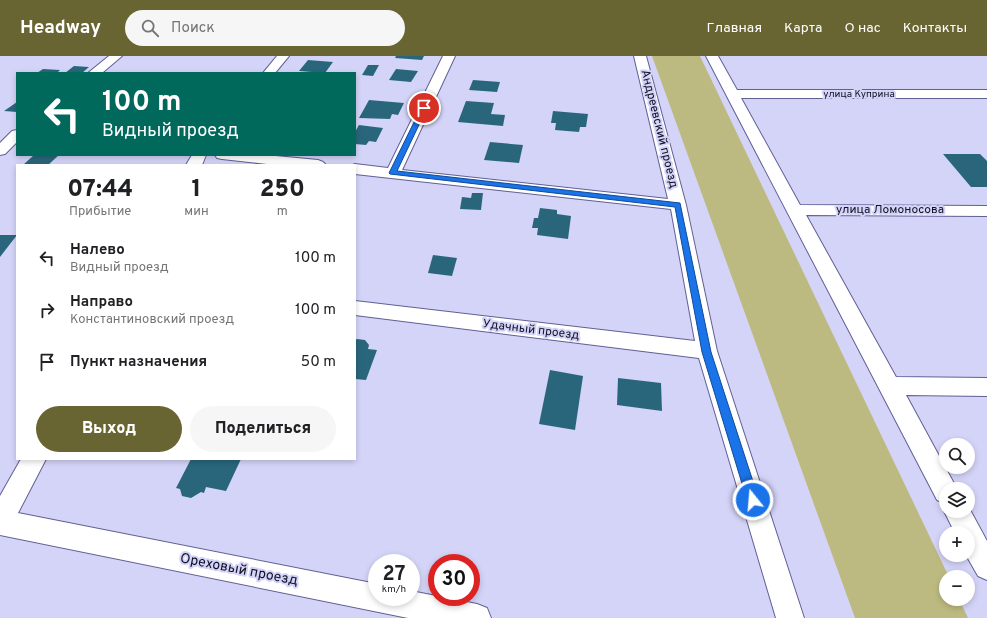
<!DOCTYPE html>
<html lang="ru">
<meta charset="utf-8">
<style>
:root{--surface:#fff;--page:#f6f6f6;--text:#202124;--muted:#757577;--accent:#696532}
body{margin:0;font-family:Overpass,sans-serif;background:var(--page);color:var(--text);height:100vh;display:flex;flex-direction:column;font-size:15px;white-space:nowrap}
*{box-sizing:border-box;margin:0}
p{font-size:13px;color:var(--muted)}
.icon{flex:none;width:22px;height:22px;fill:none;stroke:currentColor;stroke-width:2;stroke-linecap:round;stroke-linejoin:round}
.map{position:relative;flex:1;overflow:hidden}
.drawer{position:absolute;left:16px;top:108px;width:340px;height:296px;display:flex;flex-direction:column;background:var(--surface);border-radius:0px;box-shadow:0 2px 6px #0003}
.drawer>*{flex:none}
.top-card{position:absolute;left:16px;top:16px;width:340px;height:84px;border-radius:0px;box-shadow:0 2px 6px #0003;background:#00695c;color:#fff;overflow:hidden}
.fabs{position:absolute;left:939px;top:382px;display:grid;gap:8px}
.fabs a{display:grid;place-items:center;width:36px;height:36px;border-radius:50%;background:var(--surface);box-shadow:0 2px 6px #0003;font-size:20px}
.speed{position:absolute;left:368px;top:498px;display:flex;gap:8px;font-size:20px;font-weight:700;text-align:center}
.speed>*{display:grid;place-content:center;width:52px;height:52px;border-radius:50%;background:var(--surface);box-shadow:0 2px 6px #0003;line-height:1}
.speed small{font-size:10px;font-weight:400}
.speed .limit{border:6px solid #d22;background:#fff;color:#111}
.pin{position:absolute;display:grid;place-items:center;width:34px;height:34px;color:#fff;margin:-17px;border:2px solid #fff;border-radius:50%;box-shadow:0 1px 4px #0007}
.me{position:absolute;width:44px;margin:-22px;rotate:343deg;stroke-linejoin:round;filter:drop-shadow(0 0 3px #0008)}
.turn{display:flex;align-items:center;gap:14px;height:84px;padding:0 20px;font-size:18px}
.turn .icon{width:52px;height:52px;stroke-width:2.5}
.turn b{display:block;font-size:28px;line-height:34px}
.eta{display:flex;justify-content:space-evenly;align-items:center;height:68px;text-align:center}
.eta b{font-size:24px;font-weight:800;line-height:28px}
.primary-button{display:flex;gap:8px;margin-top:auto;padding:8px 20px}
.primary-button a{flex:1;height:46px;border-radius:24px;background:var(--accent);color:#fff;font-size:16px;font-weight:800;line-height:46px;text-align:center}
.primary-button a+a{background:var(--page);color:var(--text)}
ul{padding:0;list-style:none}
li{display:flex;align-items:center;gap:12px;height:52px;padding:0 20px}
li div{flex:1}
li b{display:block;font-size:15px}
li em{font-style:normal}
header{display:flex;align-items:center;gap:24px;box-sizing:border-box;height:56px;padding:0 20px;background:var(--accent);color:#fff}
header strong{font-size:19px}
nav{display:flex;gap:22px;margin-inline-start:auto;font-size:14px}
.search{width:280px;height:36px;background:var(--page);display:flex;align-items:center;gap:10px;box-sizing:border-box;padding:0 14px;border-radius:22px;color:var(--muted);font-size:15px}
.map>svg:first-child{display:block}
</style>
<header>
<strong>Headway</strong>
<div class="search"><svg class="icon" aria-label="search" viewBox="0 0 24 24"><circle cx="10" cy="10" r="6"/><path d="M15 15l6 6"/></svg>Поиск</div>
<nav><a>Главная</a><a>Карта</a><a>О нас</a><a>Контакты</a></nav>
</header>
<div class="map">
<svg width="987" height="562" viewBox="0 0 987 562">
<rect width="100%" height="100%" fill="#d4d4f8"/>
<!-- green -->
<path fill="#bdba81" d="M652,0H700L949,521H946V543H959L968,562H855Z"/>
<!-- building -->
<g fill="#29667c">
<path d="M396,0H424L422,4L395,2Z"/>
<path d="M308,4L333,6L325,17L299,15Z"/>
<path d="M368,9H379L373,20L362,19Z"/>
<path d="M74,10L89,11L82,17H65Z"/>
<path d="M43,13L60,14L58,16L62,17H37Z"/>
<path d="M396,13L418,15L411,26L389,24Z"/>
<path d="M473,24L500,26L497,36L469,34Z"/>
<path d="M369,44L404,47L398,59L392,58L390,63L359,62Z"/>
<path d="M466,45L494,47L491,58L505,59L503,70L458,66Z"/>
<path d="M17,46V56L4,55Z"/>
<path d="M553,55L588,58L586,71H580L579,76L555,74L556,67H551Z"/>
<path d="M359,69L383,72L376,86L369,85L366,89L355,88V76Z"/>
<path d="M490,86L523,89L519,107L484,104Z"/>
<path d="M943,98H980L987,105V131H971Z"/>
<path d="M34,99H59L48,109H23Z"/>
<path d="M472,137H483L481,154L460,153L462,141L471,142Z"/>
<path d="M540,152L557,154V158L571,160L568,183L537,179L538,172H532L534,162H538Z"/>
<path d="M0,179H17L0,201Z"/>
<path d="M433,199L457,202L452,220L428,217Z"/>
<path d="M357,283L365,284L369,289L368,293L377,294L366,324L355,323V284Z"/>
<path d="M550,314L583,320L575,374L539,368Z"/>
<path d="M618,322L661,327L662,355L617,349Z"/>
<path d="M191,403H241L226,435L206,431L204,437L201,436L191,442L182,440L180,433L176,432Z"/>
</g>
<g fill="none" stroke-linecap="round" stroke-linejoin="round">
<!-- street casing -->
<g stroke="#615f94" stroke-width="2">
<g id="street">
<path d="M109,0H122L102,17H88Z"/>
<path d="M277,0H289L275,17H263Z"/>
<path d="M443,0H455L402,114L668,143L634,0H646L686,149L717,295L804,562H776L699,302L355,259V245L695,285L671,153L355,118V109H353L355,108L388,112Z"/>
<path d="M706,0H718L737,34H987V42H741L800,149L987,150V160L806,159L896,321L987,322V340L906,339L957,433H946V448L937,444Z"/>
<path d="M17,74V86L5,98L0,99V87L12,75Z"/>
<path d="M192,99H206L202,109H186Z"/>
<path d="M215,99H265L318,104L323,106L326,109H275L222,103L217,102Z"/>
<path d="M21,403H46L18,457L377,528V541H411V535L477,548L487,552L491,562H408L0,479V440Z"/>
<path d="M968,450L987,485V524L978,520L966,499H968V477H955L944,455L946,451V455H968Z"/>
</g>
</g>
<!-- street -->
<use href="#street" fill="#fff" fill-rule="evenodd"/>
</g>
<!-- route -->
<path fill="#1a73e8" stroke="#114b97" d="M424,50L427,52L397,115L680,147L711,296L759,444L757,447L753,449L749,447L747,444L702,296L675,151L390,118L389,117L421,52Z"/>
<g text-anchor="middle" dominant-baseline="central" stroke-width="4" stroke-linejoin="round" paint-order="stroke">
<!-- far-street labels -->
<g font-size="10" fill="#111024" stroke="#d4d4f8">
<text x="859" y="38">улица Куприна</text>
</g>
<!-- street labels -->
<g font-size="12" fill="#111024" stroke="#d4d4f8">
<text transform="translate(659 73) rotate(76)">Андреевский проезд</text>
<text x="890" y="154">улица Ломоносова</text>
<text transform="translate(531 274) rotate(7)">Удачный проезд</text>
</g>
<!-- near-street labels -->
<g font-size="14" fill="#111024" stroke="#d4d4f8">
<text transform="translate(239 514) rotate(11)">Ореховый проезд</text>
</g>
</g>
</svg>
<div class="fabs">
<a><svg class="icon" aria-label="search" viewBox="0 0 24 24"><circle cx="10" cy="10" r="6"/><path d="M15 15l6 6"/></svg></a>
<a><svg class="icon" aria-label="layers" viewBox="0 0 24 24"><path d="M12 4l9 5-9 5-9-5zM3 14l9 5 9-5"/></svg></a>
<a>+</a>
<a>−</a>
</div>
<div class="speed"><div>27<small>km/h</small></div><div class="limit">30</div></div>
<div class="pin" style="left:424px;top:52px;background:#d93025"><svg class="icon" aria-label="arrive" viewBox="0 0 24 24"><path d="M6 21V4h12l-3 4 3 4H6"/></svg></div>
<svg class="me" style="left:753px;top:444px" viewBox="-20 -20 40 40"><circle r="17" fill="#1a73e8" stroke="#fff" stroke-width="3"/><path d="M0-11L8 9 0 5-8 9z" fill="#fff"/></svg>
<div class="top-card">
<div class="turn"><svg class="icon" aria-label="left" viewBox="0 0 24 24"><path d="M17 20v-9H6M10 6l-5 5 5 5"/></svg><div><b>100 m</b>Видный проезд</div></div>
</div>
<section class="drawer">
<div class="eta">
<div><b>07:44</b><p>Прибытие</p></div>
<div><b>1</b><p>мин</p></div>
<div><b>250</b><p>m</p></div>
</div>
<ul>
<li><svg class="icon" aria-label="left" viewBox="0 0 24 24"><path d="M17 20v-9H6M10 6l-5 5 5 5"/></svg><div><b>Налево</b><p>Видный проезд</p></div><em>100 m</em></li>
<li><svg class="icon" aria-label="right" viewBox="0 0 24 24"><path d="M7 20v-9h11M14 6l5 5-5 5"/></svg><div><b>Направо</b><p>Константиновский проезд</p></div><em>100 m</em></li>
<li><svg class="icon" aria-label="arrive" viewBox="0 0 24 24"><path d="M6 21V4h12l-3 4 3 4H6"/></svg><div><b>Пункт назначения</b></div><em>50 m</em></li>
</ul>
<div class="primary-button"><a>Выход</a><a>Поделиться</a></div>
</section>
</div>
